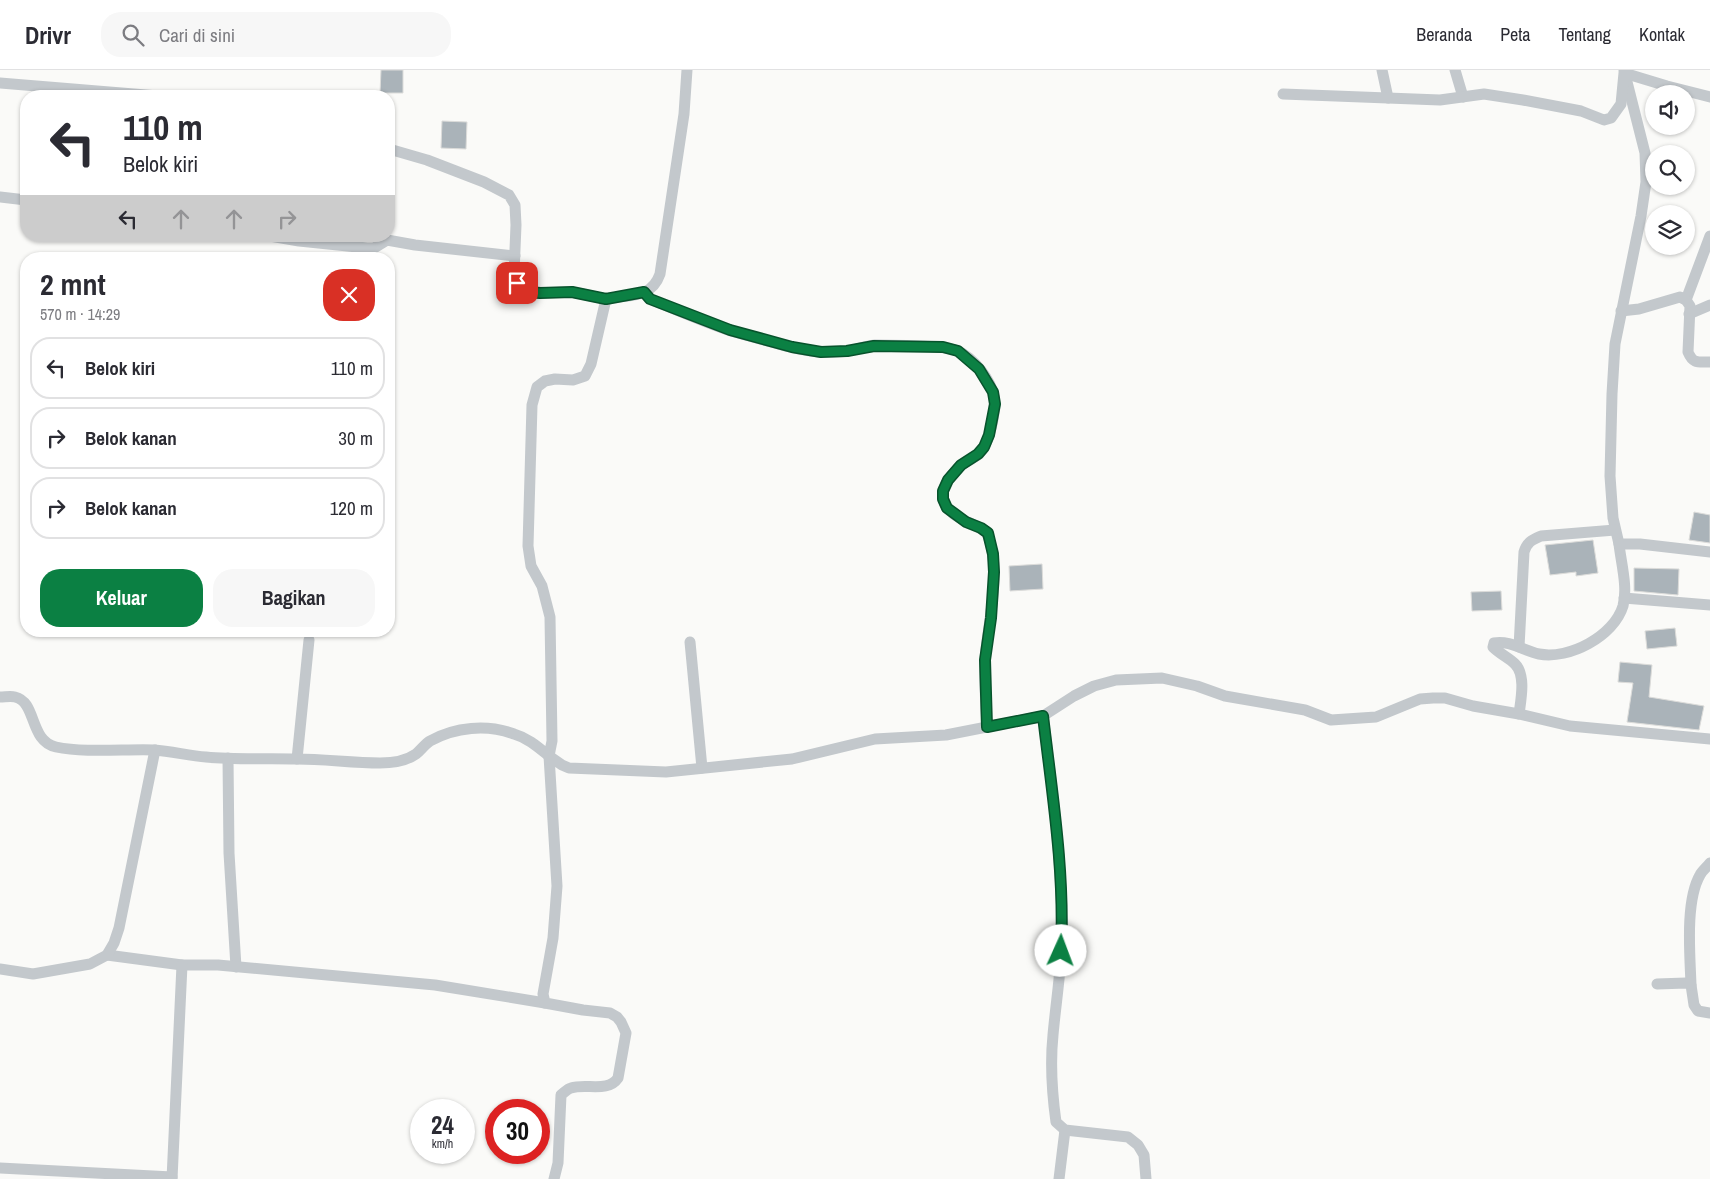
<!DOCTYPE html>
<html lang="id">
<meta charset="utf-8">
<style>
:root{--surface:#fff;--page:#f7f7f7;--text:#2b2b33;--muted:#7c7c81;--line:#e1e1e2;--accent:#0b8043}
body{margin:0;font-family:"Archivo Narrow",sans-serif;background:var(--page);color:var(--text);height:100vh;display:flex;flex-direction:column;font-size:19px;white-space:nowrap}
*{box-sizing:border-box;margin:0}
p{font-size:16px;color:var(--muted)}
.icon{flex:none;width:28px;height:28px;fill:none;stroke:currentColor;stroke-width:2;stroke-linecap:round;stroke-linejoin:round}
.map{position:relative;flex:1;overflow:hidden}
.sheet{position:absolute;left:20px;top:182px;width:375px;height:385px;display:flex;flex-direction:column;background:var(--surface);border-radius:20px;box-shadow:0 1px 4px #0004}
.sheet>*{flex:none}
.top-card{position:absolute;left:20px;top:20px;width:375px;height:152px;border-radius:20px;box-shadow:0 1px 4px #0004;background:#fff;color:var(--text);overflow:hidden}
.controls{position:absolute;left:1645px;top:15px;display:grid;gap:10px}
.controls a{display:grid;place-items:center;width:50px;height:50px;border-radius:50%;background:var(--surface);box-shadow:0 1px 4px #0004;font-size:25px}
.speed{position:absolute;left:410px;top:1029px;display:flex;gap:10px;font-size:25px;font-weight:700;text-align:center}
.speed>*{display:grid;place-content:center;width:65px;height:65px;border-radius:50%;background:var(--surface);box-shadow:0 1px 4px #0004;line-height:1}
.speed small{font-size:12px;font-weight:400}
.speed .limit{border:8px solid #d22;background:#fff;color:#111}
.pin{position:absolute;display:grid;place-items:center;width:42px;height:42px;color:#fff;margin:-21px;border-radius:10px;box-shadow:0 2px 8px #0006}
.me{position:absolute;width:55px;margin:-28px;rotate:2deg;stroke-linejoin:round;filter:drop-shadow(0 0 4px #0008)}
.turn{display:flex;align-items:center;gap:18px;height:105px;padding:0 20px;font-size:22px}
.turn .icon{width:65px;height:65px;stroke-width:2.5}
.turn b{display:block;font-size:35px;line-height:42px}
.lanes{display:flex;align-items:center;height:48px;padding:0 20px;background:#0003;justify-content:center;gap:25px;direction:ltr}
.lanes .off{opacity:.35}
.round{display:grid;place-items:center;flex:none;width:52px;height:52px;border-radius:20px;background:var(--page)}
.overview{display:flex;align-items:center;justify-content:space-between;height:85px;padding:0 20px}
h1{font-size:30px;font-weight:700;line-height:38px}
.action{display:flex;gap:10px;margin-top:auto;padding:10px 20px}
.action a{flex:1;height:58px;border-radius:20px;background:var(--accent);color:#fff;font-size:20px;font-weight:700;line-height:58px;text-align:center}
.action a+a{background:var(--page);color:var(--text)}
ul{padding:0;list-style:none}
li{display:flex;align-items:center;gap:15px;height:62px;margin:0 10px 8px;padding:0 10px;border:2px solid var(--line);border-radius:20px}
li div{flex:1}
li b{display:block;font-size:19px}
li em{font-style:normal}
header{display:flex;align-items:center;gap:30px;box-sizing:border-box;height:70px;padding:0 25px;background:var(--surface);border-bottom:1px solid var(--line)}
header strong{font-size:24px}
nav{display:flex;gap:28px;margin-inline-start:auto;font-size:18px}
.search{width:350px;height:45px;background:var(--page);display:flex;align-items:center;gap:12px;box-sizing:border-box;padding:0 18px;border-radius:20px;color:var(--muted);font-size:19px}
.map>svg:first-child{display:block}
</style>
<header>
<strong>Drivr</strong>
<div class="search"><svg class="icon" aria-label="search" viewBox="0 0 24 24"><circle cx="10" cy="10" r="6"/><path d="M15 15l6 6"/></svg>Cari di sini</div>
<nav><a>Beranda</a><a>Peta</a><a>Tentang</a><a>Kontak</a></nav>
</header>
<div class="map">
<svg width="1710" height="1109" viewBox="0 0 1710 1109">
<rect width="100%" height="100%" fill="#fafaf8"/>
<!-- building -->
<g fill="#aab3b9" stroke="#dcdcda">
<path d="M381,0H403V23H380Z"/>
<path d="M442,51L467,52L466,79L441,78Z"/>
<path d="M1694,442L1710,445V473L1689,470Z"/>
<path d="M1593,470L1598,503L1576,506V502L1550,505L1545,475Z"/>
<path d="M1042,494L1043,519L1010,521L1009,496Z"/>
<path d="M1634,498L1679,499L1678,525L1634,521Z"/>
<path d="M1501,521L1502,540L1472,541L1471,522Z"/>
<path d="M1675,558L1677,576L1647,579L1645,561Z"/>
<path d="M1620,592L1652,595L1649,627L1704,636L1699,660L1627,652L1633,613L1618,612Z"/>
</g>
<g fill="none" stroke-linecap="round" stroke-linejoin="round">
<!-- minor -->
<g stroke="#c3c8cc" stroke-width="11">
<path d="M1382,0L1388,28"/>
<path d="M1455,0L1463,27"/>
<path d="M1624,0L1645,83L1646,112L1641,146L1615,274L1612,324L1610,406L1613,448L1619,474H1640L1710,482"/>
<path d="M0,13L158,26"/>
<path d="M1283,24L1440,30L1484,24L1523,30L1581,41L1604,50L1611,48L1621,34L1624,3L1667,16L1710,27"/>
<path d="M0,127L26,130"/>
<path d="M270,166L299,171L367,178H374L387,170L415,175L515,186"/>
<path d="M644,222L650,229C677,240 704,252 731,261C745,265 760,269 775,273C790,277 807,282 823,282C831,282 841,282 849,281C858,279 866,276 875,275C891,275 944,275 958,281C974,288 991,310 994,327C996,342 990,373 979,384C974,388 968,391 963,394C953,402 941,416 943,429C948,451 983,453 988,466C1002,503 988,550 985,589C984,611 986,635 987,657"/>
<path d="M606,229C627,224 651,230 660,204L684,44L687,0"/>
<path d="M1686,230L1710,166"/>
<path d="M1621,241L1639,239L1680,227L1686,230L1690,236L1688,282C1693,294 1698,292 1710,292"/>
<path d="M1689,244L1710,235"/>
<path d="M1624,528L1710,535"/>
<path d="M690,572L702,698"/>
<path d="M1519,577L1524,482C1527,472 1532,470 1541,466L1615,460"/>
<path d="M0,627C5,627 11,626 15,627C37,632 29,671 56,677C85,683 124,679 154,680C172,681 189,686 206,687C236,690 267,688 297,689C325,689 352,693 380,693C392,693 406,691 416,684C421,680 425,674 430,671C455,657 487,654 514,664C528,668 538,677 549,686L552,671L550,547L542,516L531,496L528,476L532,335L537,317L545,311L555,309L573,310L585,306L591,294L606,229L572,222L539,223L530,222L517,213L514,204L516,155L515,135L509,125L484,112L427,90L389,79"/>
<path d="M1519,644C1521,629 1526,605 1515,594C1509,588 1500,584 1493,577L1494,573C1510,570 1524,581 1539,584C1569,590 1614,566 1623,536C1628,517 1621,493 1619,474"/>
<path d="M1043,646C1052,718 1062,789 1062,862C1062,896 1056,931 1053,965C1050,994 1052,1023 1056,1052L1065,1060L1128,1067L1138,1075L1144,1085L1146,1109"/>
<path d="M228,688L229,783L236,897"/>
<path d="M297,689L309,570"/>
<path d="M107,885L182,895H218L435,915L545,933"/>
<path d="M0,899L33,904L90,894L107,885L114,873L119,858L155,680"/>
<path d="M1657,914L1686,913L1691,915L1694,935L1698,941L1710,943"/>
<path d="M1691,915C1690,885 1685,831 1700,805C1702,801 1707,797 1710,793"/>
<path d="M0,1098L172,1107"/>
<path d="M172,1109L182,895"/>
<path d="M554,1109L558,1093L561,1025C565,1022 567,1019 571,1018C586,1013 608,1023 618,1008L626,963L621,952L617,947L610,943L583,940L545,933L543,924L553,868L557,816L549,686L562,695L569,698L666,702L792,689L875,669L946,665L1043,646L1074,626L1094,616L1116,610L1162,608L1197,616L1225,626L1305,640L1331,650L1376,647L1420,629L1433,628H1445L1473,636L1519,644L1570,656L1710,669"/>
<path d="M1059,1109L1065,1060"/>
</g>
</g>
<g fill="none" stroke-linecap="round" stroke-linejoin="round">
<!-- route casing -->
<g stroke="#07532c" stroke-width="12">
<path id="route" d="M517,213L530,222L540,223L572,222L606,229L644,222L650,229L730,260L792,277L821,282L847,281L874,276L943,277L958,281L979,299L993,322L995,334L989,365L984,377L978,384L961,395L948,410L943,421V429L947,438L966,452L981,458L988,463L993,484L994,502L991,548L985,590L987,657L1043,646C1052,723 1065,802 1061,881"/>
</g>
<!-- route -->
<use href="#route" stroke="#0b8043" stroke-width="9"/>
</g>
</svg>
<div class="controls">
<a><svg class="icon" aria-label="sound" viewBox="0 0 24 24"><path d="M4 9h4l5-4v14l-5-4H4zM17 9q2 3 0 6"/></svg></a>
<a><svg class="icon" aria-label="search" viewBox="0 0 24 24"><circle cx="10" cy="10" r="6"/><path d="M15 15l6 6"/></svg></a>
<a><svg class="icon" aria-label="layers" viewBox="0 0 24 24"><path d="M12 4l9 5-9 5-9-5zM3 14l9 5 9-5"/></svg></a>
</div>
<div class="speed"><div>24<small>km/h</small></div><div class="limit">30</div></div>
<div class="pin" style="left:517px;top:213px;background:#d93025"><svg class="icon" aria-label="arrive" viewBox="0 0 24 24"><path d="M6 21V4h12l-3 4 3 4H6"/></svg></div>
<svg class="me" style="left:1061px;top:881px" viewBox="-20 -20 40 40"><circle r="19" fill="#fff"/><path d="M0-13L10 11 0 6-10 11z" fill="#0b8043"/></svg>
<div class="top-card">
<div class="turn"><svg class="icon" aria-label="left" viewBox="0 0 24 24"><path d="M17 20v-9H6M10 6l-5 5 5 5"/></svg><div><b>110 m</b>Belok kiri</div></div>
<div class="lanes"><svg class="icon" aria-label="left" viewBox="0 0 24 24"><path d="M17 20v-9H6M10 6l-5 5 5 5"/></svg><svg class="icon off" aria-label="ahead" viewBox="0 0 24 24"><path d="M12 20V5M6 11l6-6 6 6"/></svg><svg class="icon off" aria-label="ahead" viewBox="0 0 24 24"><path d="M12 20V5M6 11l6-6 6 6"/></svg><svg class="icon off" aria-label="right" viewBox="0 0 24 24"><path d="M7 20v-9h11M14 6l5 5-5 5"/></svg></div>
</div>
<section class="sheet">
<div class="overview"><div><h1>2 mnt</h1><p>570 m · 14:29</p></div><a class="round" style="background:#d93025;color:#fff"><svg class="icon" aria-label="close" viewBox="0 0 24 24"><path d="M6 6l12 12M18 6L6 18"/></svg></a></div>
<ul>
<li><svg class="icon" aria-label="left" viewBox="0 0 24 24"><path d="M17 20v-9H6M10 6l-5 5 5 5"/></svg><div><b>Belok kiri</b></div><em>110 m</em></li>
<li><svg class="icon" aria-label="right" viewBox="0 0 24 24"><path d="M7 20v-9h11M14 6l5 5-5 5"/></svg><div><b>Belok kanan</b></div><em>30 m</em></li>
<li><svg class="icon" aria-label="right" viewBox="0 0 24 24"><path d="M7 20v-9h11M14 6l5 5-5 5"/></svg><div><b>Belok kanan</b></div><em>120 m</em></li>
</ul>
<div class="action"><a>Keluar</a><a>Bagikan</a></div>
</section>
</div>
